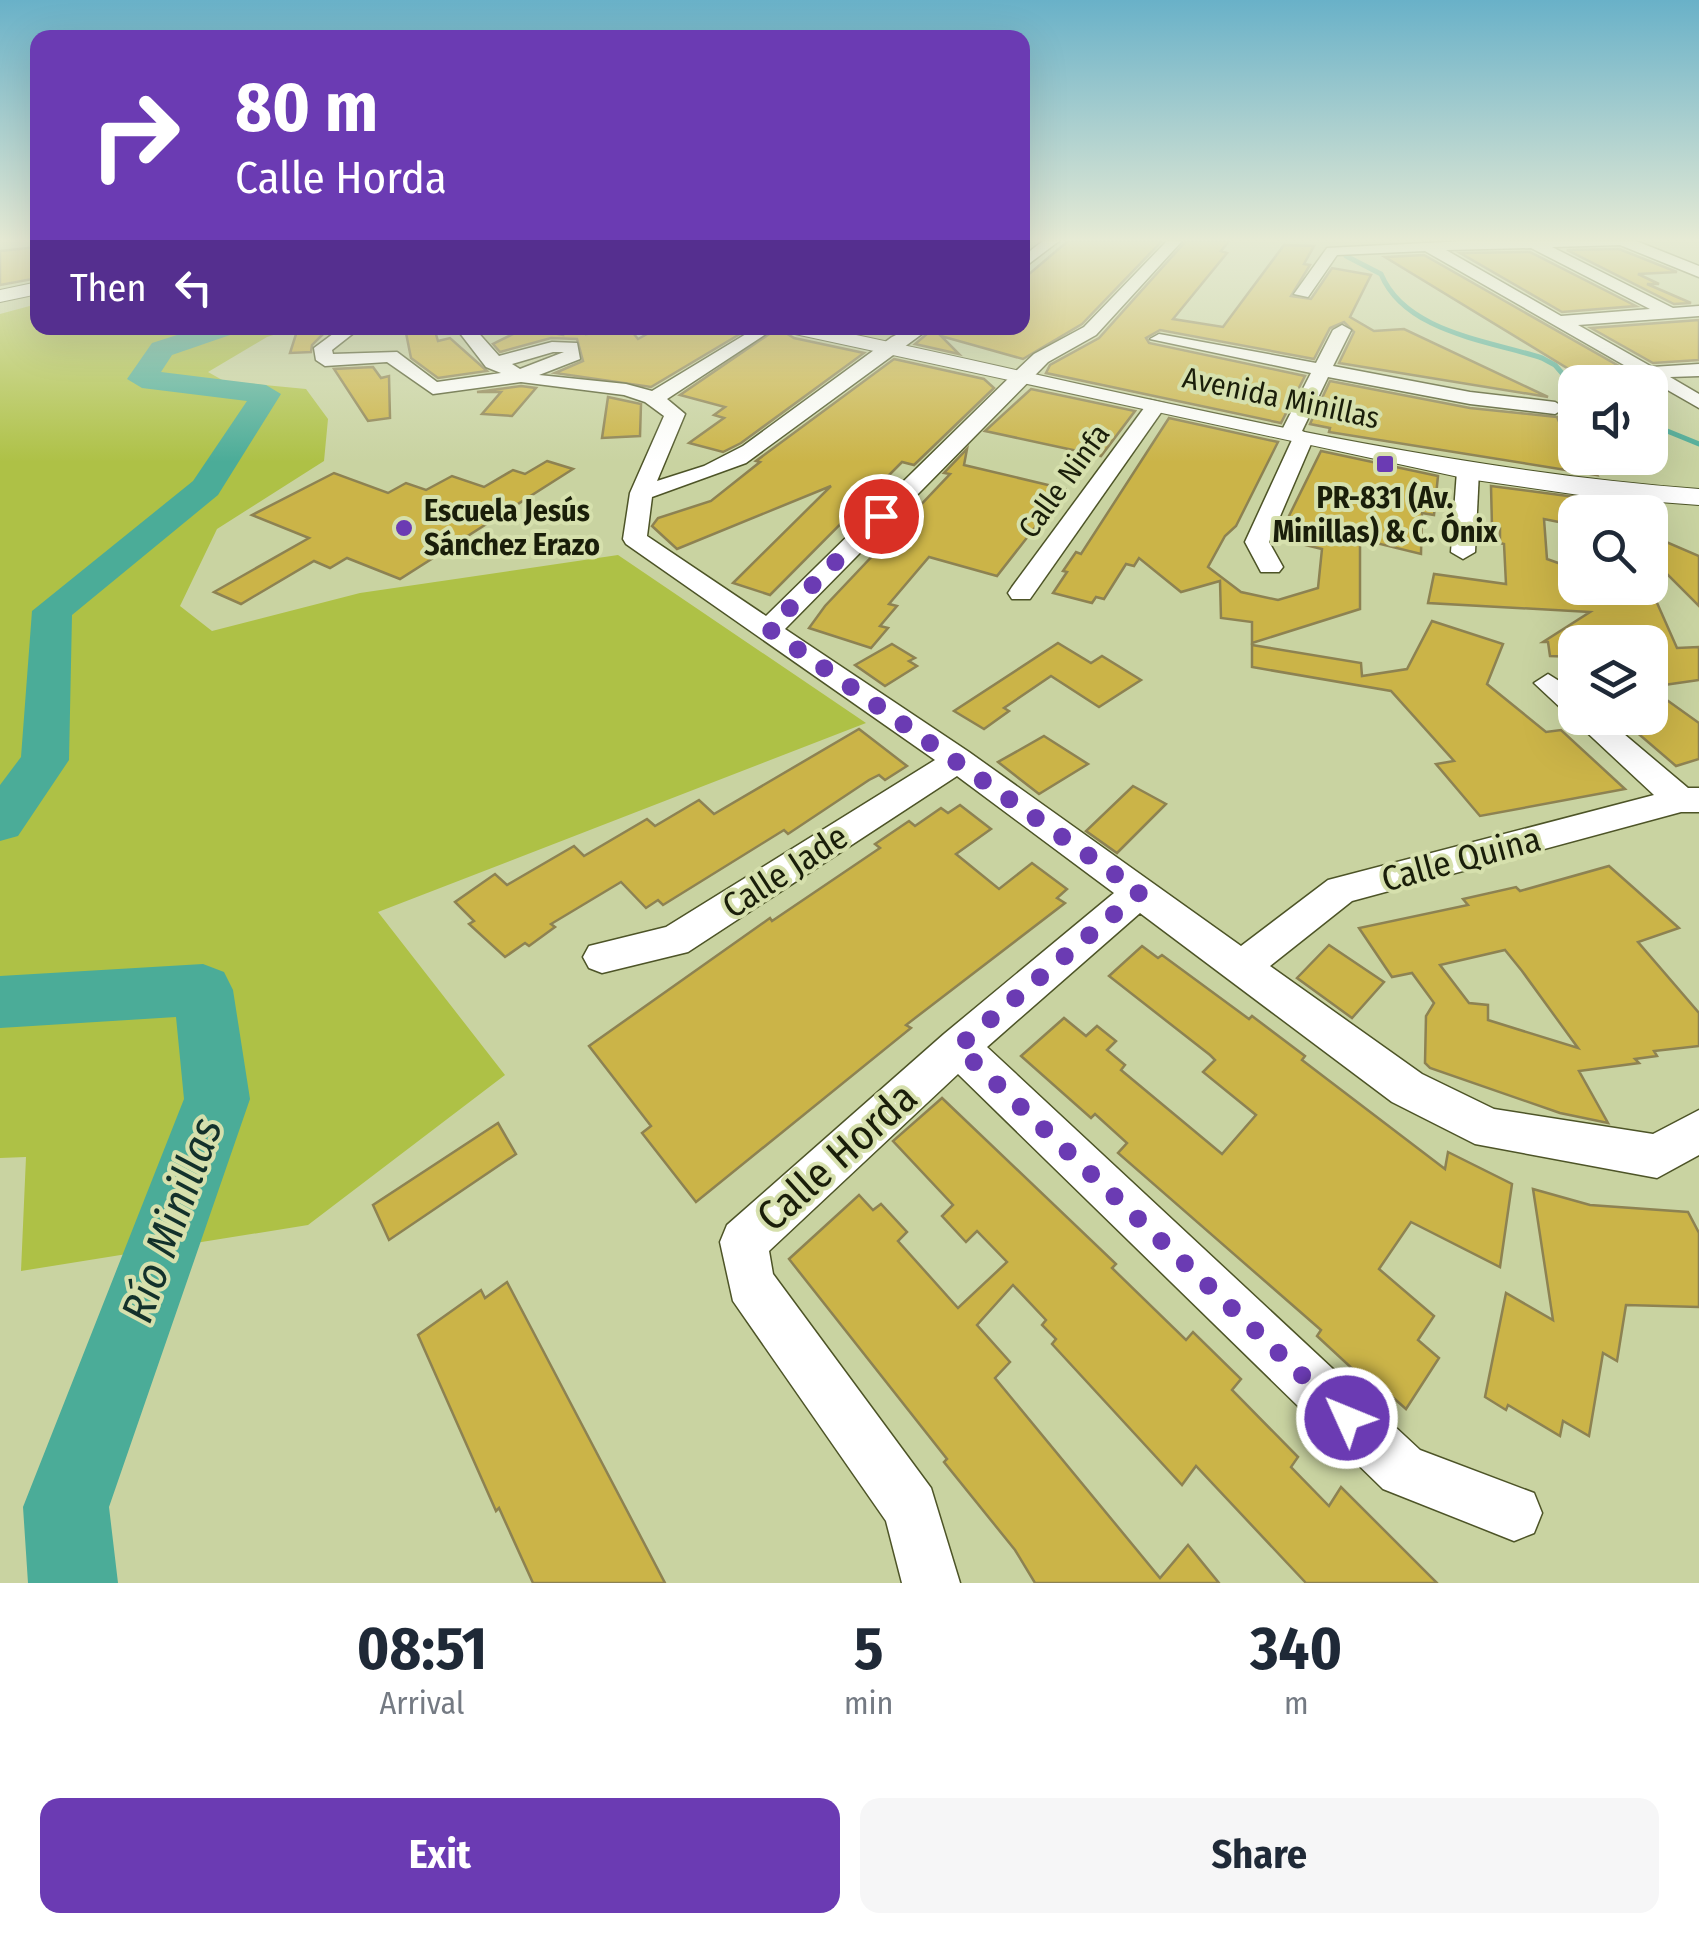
<!DOCTYPE html>
<meta charset="utf-8">
<style>
:root{--surface:#fff;--page:#f6f6f7;--text:#1f2937;--muted:#747a83;--accent:#6b3bb3}
body{margin:0;font-family:"Fira Sans Condensed",sans-serif;background:var(--page);color:var(--text);height:100vh;display:flex;flex-direction:column;font-size:38px;white-space:nowrap}
*{box-sizing:border-box;margin:0}
p{font-size:32px;color:var(--muted)}
.icon{flex:none;width:55px;height:55px;fill:none;stroke:currentColor;stroke-width:2;stroke-linecap:round;stroke-linejoin:round}
.map{position:relative;height:1583px;overflow:hidden}
.sheet{display:flex;flex-direction:column;background:var(--surface);flex:1}
.sheet>*{flex:none}
.hud{position:absolute;left:30px;top:30px;width:1000px;height:305px;border-radius:20px;box-shadow:0 10px 40px #0002;background:#6b3bb3;color:#fff;overflow:hidden}
.controls{position:absolute;left:1558px;top:365px;display:grid;gap:20px}
.controls a{display:grid;place-items:center;width:110px;height:110px;border-radius:20px;background:var(--surface);box-shadow:0 10px 40px #0002;font-size:50px}
.pin{position:absolute;display:grid;place-items:center;width:85px;height:85px;color:#fff;margin:-42px;border:5px solid #fff;border-radius:50%;box-shadow:0 2px 10px #0007}
.me{position:absolute;width:110px;margin:-55px;rotate:314deg;stroke-linejoin:round;filter:drop-shadow(0 0 8px #0008)}
.turn{display:flex;align-items:center;gap:35px;height:210px;padding:0 40px;font-size:45px}
.turn .icon{width:130px;height:130px;stroke-width:2.5}
.turn b{display:block;font-size:70px;line-height:85px}
.then{display:flex;align-items:center;height:95px;padding:0 40px;background:#0003;gap:20px;font-size:38px}
.eta{display:flex;justify-content:space-evenly;align-items:center;height:170px;text-align:center}
.eta b{font-size:60px;font-weight:700;line-height:70px}
.button{display:flex;gap:20px;margin-top:auto;padding:20px 40px}
.button a{flex:1;height:115px;border-radius:20px;background:var(--accent);color:#fff;font-size:40px;font-weight:700;line-height:115px;text-align:center}
.button a+a{background:var(--page);color:var(--text)}
.map>svg:first-child{display:block}
</style>
<div class="map">
<svg width="1699" height="1583" viewBox="0 0 1699 1583">
<rect width="100%" height="100%" fill="#c9d3a1"/>
<!-- green -->
<path fill="#aec146" d="M37,304L38,328H296L267,337L208,372L224,381L306,389L328,419L324,461L217,529L180,606L212,631L360,593L618,555L866,723L378,912L505,1075L308,1225L21,1271L26,1157L0,1158V314Z"/>
<g fill="none" stroke-linecap="round" stroke-linejoin="round">
<!-- stream -->
<g stroke="#4bac98" stroke-width="5">
<path d="M1346,256L1381,274C1405,332 1487,340 1542,358L1555,365L1575,388"/>
<path d="M1650,424L1699,444"/>
</g>
<!-- river -->
<g fill="#4bac98" fill-rule="evenodd">
<path d="M199,328H237L233,334L172,355L161,372L266,385L281,394L218,495L72,615L69,760L18,836L0,841V785L21,757L32,611L193,481L247,401L142,388L127,379L152,343Z"/>
<path d="M203,964L224,972L233,990L250,1099L109,1507L118,1583H28L23,1507L184,1099L176,1017L0,1028V976Z"/>
</g>
</g>
<!-- building -->
<g fill="#cbb448" stroke="#8d8252" stroke-width="2.5" fill-rule="evenodd">
<path d="M1068,241H1162L1082,324L1023,359L941,336L959,354L915,344L934,328H1022V280Z"/>
<path d="M1186,241H1229L1221,251L1227,253L1173,319L1223,327L1284,245L1314,246L1304,264L1310,265L1291,296L1311,299L1332,268L1371,275L1350,317L1374,331L1404,329L1548,397L1339,363L1354,332L1344,322L1330,328L1314,359L1160,330L1146,338L1149,343L1305,376L1281,423L1046,373L1050,365L1099,338Z"/>
<path d="M38,247V278L0,285V251Z"/>
<path d="M1619,249L1677,272L1638,274L1659,284H1647L1691,303L1674,304L1567,250Z"/>
<path d="M1530,252L1636,306L1562,312L1460,253Z"/>
<path d="M1424,255L1647,382H1590L1385,257Z"/>
<path d="M1699,320V360L1653,363L1591,328Z"/>
<path d="M329,328L312,345L311,352L290,353L297,331Z"/>
<path d="M405,328H434L438,341L450,338L487,371L438,378L411,358Z"/>
<path d="M525,328L563,335L562,328H585L586,334L629,328L638,339L658,328H750L651,387L555,373L583,361L577,339L551,338L500,352L493,344Z"/>
<path d="M778,328L794,338L864,353L741,443L723,452L689,443L724,418L714,415L725,407L680,395Z"/>
<path d="M894,359L984,379L994,388L914,465L902,462L770,595L733,583L831,486L677,549L652,526L658,518L711,501L760,462L756,461Z"/>
<path d="M373,367L381,378L389,376L390,418L368,421L334,369Z"/>
<path d="M1330,381L1470,408L1557,417L1575,458H1586L1597,475L1329,432L1330,428L1310,424Z"/>
<path d="M521,386L536,388L512,416L482,414L501,392H477Z"/>
<path d="M1031,389L1135,411L1101,456L985,431Z"/>
<path d="M608,397L641,404L640,436L602,438Z"/>
<path d="M1169,418L1278,442L1236,526L1225,536L1208,567L1241,592L1278,600L1318,588L1322,549L1285,540L1290,525L1287,520L1321,451L1438,476L1434,515L1422,513L1421,554L1360,539V609L1252,643V622L1221,618L1220,581L1181,592L1139,558L1134,566L1126,564L1104,599L1096,597L1092,603L1053,593L1067,572L1063,571L1076,552L1081,554Z"/>
<path d="M967,449L964,465L1065,489L997,576L929,557L889,604L897,606L880,626L888,628L871,648L809,628L825,606L950,474L944,473Z"/>
<path d="M547,461L573,469L400,579L347,558L330,568L314,561L241,604L214,592L309,538L252,515L334,473L388,493L406,483L426,490L452,476L484,487L513,470L525,474Z"/>
<path d="M1491,486L1613,502L1618,512H1560L1564,523L1544,519L1547,559L1575,569V588H1624L1654,596L1677,648L1699,647V680L1650,687V642H1575V657L1550,656L1548,642H1543L1590,612L1428,603L1434,574L1506,584L1504,544L1500,543V528L1492,527Z"/>
<path d="M1650,535L1699,556V606L1650,557Z"/>
<path d="M1432,621L1503,644L1487,684L1546,732L1561,730L1625,789L1480,816L1436,764L1454,761L1391,691L1252,667V645L1361,663L1362,676L1407,669Z"/>
<path d="M1058,643L1091,663L1102,656L1141,680L1099,707L1051,676L1004,708L1009,711L984,729L954,711Z"/>
<path d="M892,644L915,658L909,661L917,666L885,686L855,665Z"/>
<path d="M1650,688L1699,723V759L1676,766L1620,718H1650Z"/>
<path d="M859,729L907,766L885,780L879,775L869,780L788,834L784,830L663,905L658,900L646,908L621,882L551,924L555,927L529,946L525,943L505,957L469,924L474,921L455,902L495,874L507,885L574,846L584,856L647,819L655,826L699,800L714,814Z"/>
<path d="M1044,736L1088,764L1039,794L998,762Z"/>
<path d="M1133,786L1166,804L1117,853L1086,831Z"/>
<path d="M960,805L991,829L956,854L999,889L1032,863L1067,889L1057,898L1065,903L906,1025L911,1028L696,1202L642,1133L651,1126L589,1046L770,918L772,921L880,848L875,844L909,821L915,826L941,808L948,813Z"/>
<path d="M1609,866L1679,928L1638,942L1699,1013V1046L1654,1051L1657,1056L1635,1059L1639,1063L1579,1071L1608,1123L1560,1113L1430,1068L1425,1063L1426,1016L1434,1003L1412,973L1392,977L1359,928L1468,905L1463,899L1516,887L1520,891ZM1505,950L1522,971L1578,1048L1488,1020V1005L1469,1003L1440,965Z"/>
<path d="M1329,945L1384,982L1352,1018L1297,978Z"/>
<path d="M1142,946L1158,958L1162,955L1249,1019L1252,1016L1305,1056L1302,1060L1445,1169L1448,1152L1512,1184L1500,1267L1411,1222L1379,1269L1434,1316L1418,1340L1439,1358L1406,1409L1388,1393L1385,1399L1317,1336L1321,1330L1118,1153L1127,1143L1095,1114L1091,1118L1021,1056L1064,1018L1086,1036L1097,1026L1116,1041L1107,1050L1125,1065L1121,1070L1222,1154L1256,1115L1203,1072L1215,1060L1210,1055L1109,976Z"/>
<path d="M942,1098L1116,1264L1112,1268L1186,1340L1193,1332L1241,1379L1232,1390L1298,1457L1291,1467L1329,1506L1341,1487L1437,1583H1306L1196,1466L1182,1485L1052,1344L1056,1339L1042,1325L1046,1320L1013,1285L977,1325L1010,1362L995,1378L1160,1578L1188,1545L1219,1583H1035L1015,1550L944,1462L947,1459L789,1259L859,1195L873,1210L881,1204L907,1232L898,1241L958,1308L1007,1262L977,1231L966,1242L942,1216L953,1205L893,1141Z"/>
<path d="M498,1123L516,1154L389,1240L373,1205Z"/>
<path d="M1533,1189L1590,1205L1688,1212L1699,1233V1307L1626,1305L1617,1361L1603,1353L1589,1436L1563,1421L1560,1436L1508,1405L1506,1410L1485,1397L1506,1293L1553,1320Z"/>
<path d="M507,1282L665,1583H533L499,1508L496,1511L418,1335L481,1290L485,1298Z"/>
</g>
<g fill="none" stroke-linecap="round" stroke-linejoin="round">
<!-- minor casing -->
<g stroke="#4d5427" stroke-width="3">
<g id="minor">
<path d="M1043,241H1059L1022,269V257Z"/>
<path d="M1167,241H1182L1096,335L1048,362L785,629L969,752L1241,946L1328,880L1654,795L1534,683L1548,674L1575,691V718H1605L1688,788H1699V812H1681L1352,901L1270,966L1422,1074L1494,1109L1653,1134L1699,1110V1155L1657,1178L1475,1144L1392,1102L1140,913L987,1047L1420,1450L1534,1493L1542,1513L1534,1533L1514,1541L1383,1489L958,1074L769,1251L773,1274L931,1488L960,1583H902L886,1521L733,1301L720,1242L727,1225L944,1034L1114,893L957,776L688,952L602,973L589,968L583,957L589,946L666,927L935,760L626,544L623,539L630,493L664,416L645,402L624,395L521,382L433,394L387,362L325,366L316,360L314,348L341,328H360L332,350L333,354L397,352L437,382L501,373L486,367L456,328H474L499,356L552,342L577,343L580,359L539,375L626,384L652,391L756,328H775L667,399L685,414L657,481L704,466L743,446L892,337L910,328H930L746,463L652,497L647,536L766,616L1015,372L1034,354L1084,327ZM553,352H564L520,369L512,364Z"/>
<path d="M1466,241H1636L1699,266V277L1620,245L1552,247L1673,308L1699,306V316L1578,325L1652,367L1699,364V376L1670,377L1699,394V408L1425,251L1337,255L1308,297L1294,294L1327,248ZM1531,248L1650,309L1561,316L1446,250Z"/>
<path d="M1342,325L1351,330L1333,366L1470,392L1555,402L1565,408L1555,414L1470,404L1328,377L1302,431L1314,437L1269,542L1283,567L1279,572H1261L1245,542L1292,440L1280,434L1311,373L1150,339L1159,334L1316,363L1333,330Z"/>
<path d="M1150,400L1167,404L1030,599H1012L1008,593L1012,587Z"/>
<path d="M1468,464L1479,471L1475,552L1463,559L1451,552L1457,471Z"/>
</g>
</g>
<!-- tertiary casing -->
<g stroke="#4d5427" stroke-width="2">
<g id="tertiary">
<path d="M38,282V294L0,302V290Z"/>
<path d="M785,328H823C1111,388 1406,467 1699,489V505L1593,497L1468,479L795,334Z"/>
</g>
</g>
<!-- minor -->
<use href="#minor" fill="#fff" fill-rule="evenodd"/>
<!-- tertiary -->
<use href="#tertiary" fill="#fff" fill-rule="evenodd"/>
</g>
<!-- sky -->
<linearGradient id="sky" x2="0" y2="1"><stop stop-color="#69b1c8"/><stop offset="0.52" stop-color="#e7ebd5"/><stop offset="1" stop-color="#e7ebd5" stop-opacity="0"/></linearGradient>
<rect width="1699" height="462" fill="url(#sky)"/>
<g fill="none" stroke-linecap="round" stroke-linejoin="round">
<!-- route -->
<path stroke="#6b3bb3" stroke-width="18" stroke-dasharray="0 32.4" d="M881,516L769,629L1140,892L958,1047L1347,1418"/>
</g>
<!-- markers -->
<g fill="#6b3bb3" stroke="#d6e0ad" stroke-width="4">
<rect x="1375" y="454" width="20" height="20" rx="5"/>
<circle cx="404" cy="528" r="10"/>
</g>
<g text-anchor="middle" dominant-baseline="central" stroke-width="8" stroke-linejoin="round" paint-order="stroke">
<!-- far-street labels -->
<g font-size="30" fill="#1a1e0a" stroke="#d6e0ad">
<text transform="translate(1281 398) rotate(12)">Avenida Minillas</text>
<text transform="translate(1064 481) rotate(-54)">Calle Ninfa</text>
</g>
<!-- far-poi labels -->
<g font-size="30" font-weight="bold" fill="#1a1e0a" stroke="#d6e0ad">
<text x="1385" y="498">PR-831 (Av.<tspan x="1385" dy="34">Minillas) &amp; C. Ónix</tspan></text>
<text x="424" y="511" text-anchor="start">Escuela Jesús<tspan x="424" dy="34">Sánchez Erazo</tspan></text>
</g>
<!-- street labels -->
<g font-size="35" fill="#1a1e0a" stroke="#d6e0ad">
<text transform="translate(1461 859) rotate(-15)">Calle Quina</text>
<text transform="translate(785 871) rotate(-33)">Calle Jade</text>
</g>
<!-- near-street labels -->
<g font-size="42" fill="#1a1e0a" stroke="#d6e0ad">
<text transform="translate(837 1157) rotate(-42)">Calle Horda</text>
</g>
<!-- near-water labels -->
<g font-size="45" font-style="italic" fill="#13312b" stroke="#d6e0ad">
<text transform="translate(172 1220) rotate(-70)">Río Minillas</text>
</g>
</g>
</svg>
<div class="controls">
<a><svg class="icon" aria-label="sound" viewBox="0 0 24 24"><path d="M4 9h4l5-4v14l-5-4H4zM17 9q2 3 0 6"/></svg></a>
<a><svg class="icon" aria-label="search" viewBox="0 0 24 24"><circle cx="10" cy="10" r="6"/><path d="M15 15l6 6"/></svg></a>
<a><svg class="icon" aria-label="layers" viewBox="0 0 24 24"><path d="M12 4l9 5-9 5-9-5zM3 14l9 5 9-5"/></svg></a>
</div>
<div class="pin" style="left:881px;top:516px;background:#d93025"><svg class="icon" aria-label="arrive" viewBox="0 0 24 24"><path d="M6 21V4h12l-3 4 3 4H6"/></svg></div>
<svg class="me" style="left:1347px;top:1418px" viewBox="-20 -20 40 40"><circle r="17" fill="#6b3bb3" stroke="#fff" stroke-width="3"/><path d="M0-11L8 9 0 5-8 9z" fill="#fff"/></svg>
<div class="hud">
<div class="turn"><svg class="icon" aria-label="right" viewBox="0 0 24 24"><path d="M7 20v-9h11M14 6l5 5-5 5"/></svg><div><b>80 m</b>Calle Horda</div></div>
<div class="then">Then<svg class="icon" aria-label="left" viewBox="0 0 24 24"><path d="M17 20v-9H6M10 6l-5 5 5 5"/></svg></div>
</div>
</div>
<section class="sheet">
<div class="eta">
<div><b>08:51</b><p>Arrival</p></div>
<div><b>5</b><p>min</p></div>
<div><b>340</b><p>m</p></div>
</div>
<div class="button"><a>Exit</a><a>Share</a></div>
</section>
